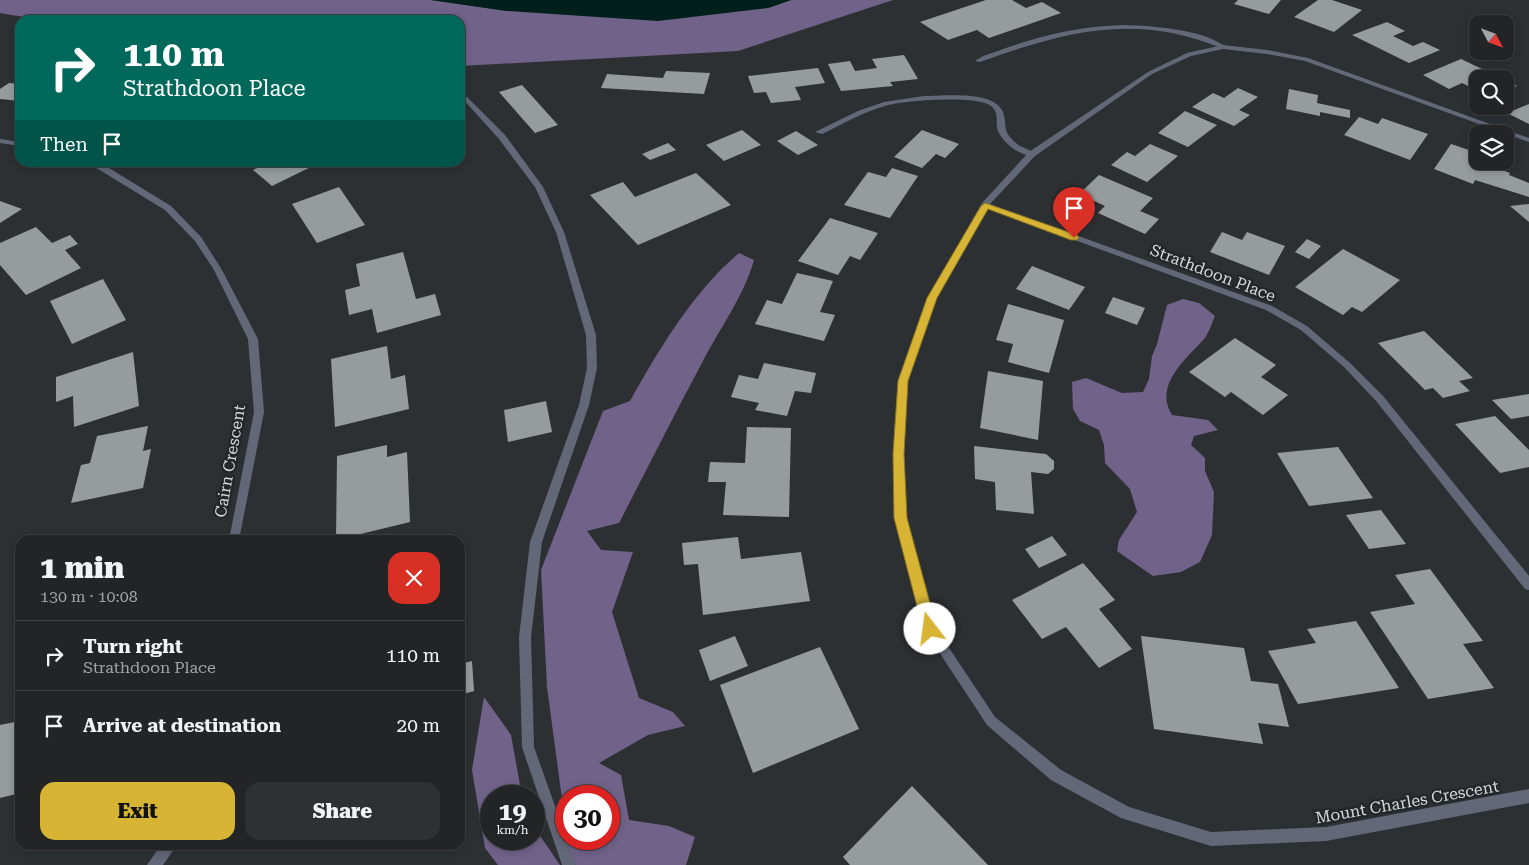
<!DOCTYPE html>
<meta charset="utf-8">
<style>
:root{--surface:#222426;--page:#2e3032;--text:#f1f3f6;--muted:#a2a4a7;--line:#3f4143;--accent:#d7b434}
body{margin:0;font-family:"Roboto Serif",serif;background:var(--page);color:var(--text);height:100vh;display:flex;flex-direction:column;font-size:19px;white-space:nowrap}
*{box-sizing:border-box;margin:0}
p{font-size:16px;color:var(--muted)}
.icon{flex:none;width:28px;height:28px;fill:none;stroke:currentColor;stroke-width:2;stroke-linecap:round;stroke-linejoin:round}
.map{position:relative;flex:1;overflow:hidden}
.sheet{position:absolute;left:15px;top:535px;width:450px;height:315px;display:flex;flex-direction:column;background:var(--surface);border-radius:15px;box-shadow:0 2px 8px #0003,0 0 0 1px var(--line)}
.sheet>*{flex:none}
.banner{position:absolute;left:15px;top:15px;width:450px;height:152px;border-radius:15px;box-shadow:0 2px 8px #0003,0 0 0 1px var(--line);background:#00695c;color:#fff;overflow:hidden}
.needle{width:32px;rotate:131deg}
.buttons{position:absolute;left:1469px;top:15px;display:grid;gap:10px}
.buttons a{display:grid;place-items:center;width:45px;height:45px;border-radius:10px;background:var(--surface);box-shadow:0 2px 8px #0003,0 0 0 1px var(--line);font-size:25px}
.speed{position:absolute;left:480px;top:785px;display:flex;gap:10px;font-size:25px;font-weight:700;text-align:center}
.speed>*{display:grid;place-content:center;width:65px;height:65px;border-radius:50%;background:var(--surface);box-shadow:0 2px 8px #0003,0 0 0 1px var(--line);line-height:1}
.speed small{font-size:12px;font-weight:400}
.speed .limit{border:8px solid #d22;background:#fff;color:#111}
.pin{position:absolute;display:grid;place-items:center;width:42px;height:42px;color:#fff;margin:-51px -21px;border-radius:50% 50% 50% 0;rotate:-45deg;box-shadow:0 0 5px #0007}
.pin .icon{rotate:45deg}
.me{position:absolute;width:55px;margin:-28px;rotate:345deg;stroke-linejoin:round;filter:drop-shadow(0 0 4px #0008)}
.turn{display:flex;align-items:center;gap:18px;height:105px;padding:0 25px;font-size:22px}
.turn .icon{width:65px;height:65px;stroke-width:2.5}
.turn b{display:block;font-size:35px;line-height:42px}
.then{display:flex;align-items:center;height:48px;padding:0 25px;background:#0003;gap:10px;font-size:19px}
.round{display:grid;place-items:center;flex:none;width:52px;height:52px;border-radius:15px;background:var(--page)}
.overview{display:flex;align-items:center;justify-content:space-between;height:85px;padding:0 25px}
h1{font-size:30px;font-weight:800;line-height:38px}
.cta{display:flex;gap:10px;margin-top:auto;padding:10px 25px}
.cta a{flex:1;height:58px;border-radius:15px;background:var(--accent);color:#111;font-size:20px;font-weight:800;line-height:58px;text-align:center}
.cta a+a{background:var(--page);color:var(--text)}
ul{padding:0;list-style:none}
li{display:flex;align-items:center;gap:15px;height:70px;padding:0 25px;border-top:1px solid var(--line)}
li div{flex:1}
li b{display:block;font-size:19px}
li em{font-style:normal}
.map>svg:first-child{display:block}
</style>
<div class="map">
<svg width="1529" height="865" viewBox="0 0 1529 865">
<rect width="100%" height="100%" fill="#2d3033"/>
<!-- forest -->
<g fill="#706289">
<path d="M0,0H431L507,11L768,8L791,0H893L738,51L460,66V20H42L0,13Z"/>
<path d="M739,253L754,260C744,296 720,328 703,361C674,415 647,469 619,523L587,531L601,550L633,552L612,612L639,698L673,712L685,726L648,735L599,763L621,775L629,820L669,826L695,837L686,865H576L570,855L568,839H609V796H566V829L547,687L541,570L603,411L630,401C660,348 692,293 739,253Z"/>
<path d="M1183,299L1199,303L1215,316C1212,323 1209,332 1205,338C1187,358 1153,385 1172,415L1208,420L1218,430L1194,436L1191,445L1205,458V471L1214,492L1212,535L1200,562L1181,572L1153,576L1117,551L1119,540L1137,512L1130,489L1105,463L1104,445L1099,430L1080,421L1073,409L1072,382L1086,378L1122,393L1143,392L1149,379L1152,356L1157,344L1167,305Z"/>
<path d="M484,697L511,735L522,796H491V839H534V827L560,865H498L485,848L472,770Z"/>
</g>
<!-- water -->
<path fill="#01201b" d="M431,0H791L768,8L658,21L507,11Z"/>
<!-- building -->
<g fill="#969c9d">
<path d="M986,0H1012L1026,8L1042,2L1061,13L989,38L977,30L948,40L920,22Z"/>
<path d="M1238,0H1281L1269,14L1234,4Z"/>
<path d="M1318,0H1332L1362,10L1334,32L1294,17Z"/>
<path d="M1387,22L1405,31L1393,36L1413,46L1423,42L1440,50L1409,63L1352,35Z"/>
<path d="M904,55L918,79L890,82L893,86L841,91L828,64L850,61L855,71L877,68L872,59Z"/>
<path d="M1461,59L1503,79H1478V91L1462,83L1449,89L1423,75Z"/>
<path d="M818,68L825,83L795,87L801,100L771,103L766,92L754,93L748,76Z"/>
<path d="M666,71L710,73L704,94L601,88L607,74L663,78Z"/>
<path d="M1505,80L1517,86L1505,91Z"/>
<path d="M9,83L20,84V101L0,99V89Z"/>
<path d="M522,85L558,125L535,133L499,92Z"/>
<path d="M1238,88L1258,97L1239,110L1250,115L1234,126L1192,107L1213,93L1224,98Z"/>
<path d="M1289,89L1318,95L1317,103L1350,110V118L1320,112V116L1286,109Z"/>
<path d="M1529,104V124L1507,113Z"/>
<path d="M1185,111L1217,125L1188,147L1158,133Z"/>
<path d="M1359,117L1378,124L1382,118L1428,134L1410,160L1344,135Z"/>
<path d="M742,130L761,145L724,161L706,145Z"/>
<path d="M922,130L959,144L945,158L936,154L922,168L894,157Z"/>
<path d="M796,131L818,145L798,155L777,141Z"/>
<path d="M668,143L676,150L650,160L642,154Z"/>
<path d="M1150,144L1178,156L1147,182L1111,165L1127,152L1135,156Z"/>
<path d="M1451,144L1478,153V161H1485L1483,163L1510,173L1509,175L1529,183V197L1475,180L1473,184L1434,169Z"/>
<path d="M268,162H321L272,186L253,170Z"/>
<path d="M892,168L918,176L890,218L844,205L868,172L886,177Z"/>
<path d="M696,173L731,205L638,245L590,195L623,182L635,197Z"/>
<path d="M1099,175L1153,198L1140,211L1159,219L1145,234L1098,213L1105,206L1079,194Z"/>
<path d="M339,187L365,225L317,243L292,204Z"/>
<path d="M0,201L22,209L0,223Z"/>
<path d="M1529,204V222L1510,206Z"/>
<path d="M830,218L878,233L860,260L850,256L838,275L798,261Z"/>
<path d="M36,227L52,243L70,235L78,244L65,250L81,268L26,295L0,265V243Z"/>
<path d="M1222,232L1242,240L1247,232L1285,246L1269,275L1210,252Z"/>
<path d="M1307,239L1321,246L1309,259L1295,252Z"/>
<path d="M1343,249L1400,280L1362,312L1352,307L1343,315L1295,287Z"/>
<path d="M403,252L416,299L435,294L441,315L377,333L372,309L349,315L345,290L360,286L356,264Z"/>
<path d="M1032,266L1085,287L1069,310L1016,289Z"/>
<path d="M797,273L833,281L820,312L835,315L824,341L755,324L767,300L782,304Z"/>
<path d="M103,279L126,320L72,344L50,301Z"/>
<path d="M1113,297L1145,308L1137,325L1105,313Z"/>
<path d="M1008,304L1064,320L1049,373L1008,362L1013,344L996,340Z"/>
<path d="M1424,331L1473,378L1459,381L1470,391L1443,398L1433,388L1425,390L1378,343Z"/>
<path d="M1235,338L1276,365L1261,377L1288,395L1263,415L1231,392L1225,397L1189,372Z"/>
<path d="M387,346L391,379L405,375L409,409L335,427L331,359Z"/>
<path d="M133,352L139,406L74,427L73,396L56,402V377Z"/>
<path d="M764,363L816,373L811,393L795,391L787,416L755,410L759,403L731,397L739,375L758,379Z"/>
<path d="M988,371L1043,381L1038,440L980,428Z"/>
<path d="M1529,394V416L1511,419L1492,400Z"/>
<path d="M546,401L552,432L508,442L504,410Z"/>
<path d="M1495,416L1529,450V467L1500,473L1455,424Z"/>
<path d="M148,426L143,451L151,449L143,488L71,503L81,465L90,463L97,436Z"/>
<path d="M747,427L791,428L789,517L723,515L726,482H708L710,462L745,463Z"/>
<path d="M387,445V457L407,452L410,522L336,540L337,456Z"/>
<path d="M974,446L1046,454L1054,461V469L1048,474L1031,472L1034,514L996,510L995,482L975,479Z"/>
<path d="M1338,447L1373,498L1309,506L1277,453Z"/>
<path d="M1381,510L1406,544L1369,549L1346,515Z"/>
<path d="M1052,536L1067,555L1039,568L1025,549Z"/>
<path d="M738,537L741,559L801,552L810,601L703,615L698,564L684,565L682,543Z"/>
<path d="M1083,563L1115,600L1099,609L1132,649L1099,668L1066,627L1042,639L1012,600Z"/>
<path d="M1430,569L1483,641L1463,644L1494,688L1428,699L1370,612L1415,604L1395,575Z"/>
<path d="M1356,621L1399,688L1298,704L1268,651L1316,643L1307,629Z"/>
<path d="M735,636L748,666L710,681L699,650Z"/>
<path d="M1141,636L1244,648L1251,681L1278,684L1289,727L1258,723L1263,744L1154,729Z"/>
<path d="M820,647L859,729L753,773L720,685Z"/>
<path d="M472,661L474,691L460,695V664Z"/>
<path d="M20,721V793L0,798V725Z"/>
<path d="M912,786L988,865H850L843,857Z"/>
</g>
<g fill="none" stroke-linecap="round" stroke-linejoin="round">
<!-- lane -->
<g fill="#636879" fill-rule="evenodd">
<path d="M1124,25C1154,26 1202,29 1226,47L1221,48C1135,12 1063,32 980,62L975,61C982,55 994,53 1003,49C1043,35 1082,26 1124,25Z"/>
<path d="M924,96C944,96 994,90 1003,112C1008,127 1001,130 1016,143C1021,148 1030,149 1036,154L1035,156C1021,157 1003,143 998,131C995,123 1000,113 991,106C978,95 903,100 885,106C863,112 843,124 822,134L815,132L858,111L884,102Z"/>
<path d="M463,97H467L505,135L543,187L564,232L596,335L597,368L589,405L542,542L531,637L534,747L576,865H562L522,747L519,637L530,542L579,405L587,368L586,335L556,232L535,187L499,139L463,99Z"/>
</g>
<!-- street -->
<g fill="#636879" fill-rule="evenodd">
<path d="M1223,45L1267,50L1308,58L1529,138V142L1305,61L1267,54L1223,49L1191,56L1152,74L1035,156L990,204L1272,306L1307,326L1350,363L1383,396L1529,576V590L1525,589L1377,402L1344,367L1301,330L1266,310L987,208L936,298L908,381L903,454L905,518L935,627L995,717L1061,770L1129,807L1211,832L1326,827L1529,789V803L1326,841L1211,846L1121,818L1051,780L987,725L924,629L895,518L893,454L898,381L928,298L982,203L1029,152L1148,72L1187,53Z"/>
<path d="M0,139L20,142V146L0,143Z"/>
<path d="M84,162H96L104,165L171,206L201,237L222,270L258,339L264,412L239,540H229L254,412L248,339L214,270L195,241L165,210L98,169Z"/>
<path d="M161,845H177L163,865H147Z"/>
</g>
</g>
<!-- route -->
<path fill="#d7b434" stroke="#8c7522" d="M985,203L1077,235L1079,238L1077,240H1071L988,209L937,298L908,381L904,454L907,518L937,629L935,633L930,635L925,633L923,629L894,518L893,454L898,381L927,298L981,206Z"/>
<g text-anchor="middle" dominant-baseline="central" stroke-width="5" stroke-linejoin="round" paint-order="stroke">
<!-- street labels -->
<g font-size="16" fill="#d7d9db" stroke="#232729">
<text transform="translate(1213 273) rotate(21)">Strathdoon Place</text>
<text transform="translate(230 461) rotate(-80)">Cairn Crescent</text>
<text transform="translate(1407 802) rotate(-10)">Mount Charles Crescent</text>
</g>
</g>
</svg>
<div class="buttons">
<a><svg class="needle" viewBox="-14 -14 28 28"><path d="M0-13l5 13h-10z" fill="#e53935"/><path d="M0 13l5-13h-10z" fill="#a2a4a7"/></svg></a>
<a><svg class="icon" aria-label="search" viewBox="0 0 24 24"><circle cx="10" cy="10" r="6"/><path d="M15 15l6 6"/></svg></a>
<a><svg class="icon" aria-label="layers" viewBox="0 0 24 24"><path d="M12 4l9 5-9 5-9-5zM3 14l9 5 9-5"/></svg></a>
</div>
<div class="speed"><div>19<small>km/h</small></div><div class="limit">30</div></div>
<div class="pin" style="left:1074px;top:238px;background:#d93025"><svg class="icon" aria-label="arrive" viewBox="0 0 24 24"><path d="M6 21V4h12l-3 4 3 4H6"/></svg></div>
<svg class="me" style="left:930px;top:629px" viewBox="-20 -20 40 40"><circle r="19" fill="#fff"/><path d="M0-13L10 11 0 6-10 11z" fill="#d7b434"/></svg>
<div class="banner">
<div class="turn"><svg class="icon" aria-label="right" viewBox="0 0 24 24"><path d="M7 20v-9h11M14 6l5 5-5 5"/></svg><div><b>110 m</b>Strathdoon Place</div></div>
<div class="then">Then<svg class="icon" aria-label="arrive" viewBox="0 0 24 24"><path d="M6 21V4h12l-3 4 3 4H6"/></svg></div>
</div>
<section class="sheet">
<div class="overview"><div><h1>1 min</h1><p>130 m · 10:08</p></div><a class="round" style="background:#d93025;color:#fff"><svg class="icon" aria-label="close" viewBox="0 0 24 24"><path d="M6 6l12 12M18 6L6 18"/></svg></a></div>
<ul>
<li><svg class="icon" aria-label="right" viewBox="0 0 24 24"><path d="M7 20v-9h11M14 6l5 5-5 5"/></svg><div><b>Turn right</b><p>Strathdoon Place</p></div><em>110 m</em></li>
<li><svg class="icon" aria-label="arrive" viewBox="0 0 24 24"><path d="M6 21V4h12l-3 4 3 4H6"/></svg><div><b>Arrive at destination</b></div><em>20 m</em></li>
</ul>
<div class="cta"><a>Exit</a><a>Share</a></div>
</section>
</div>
